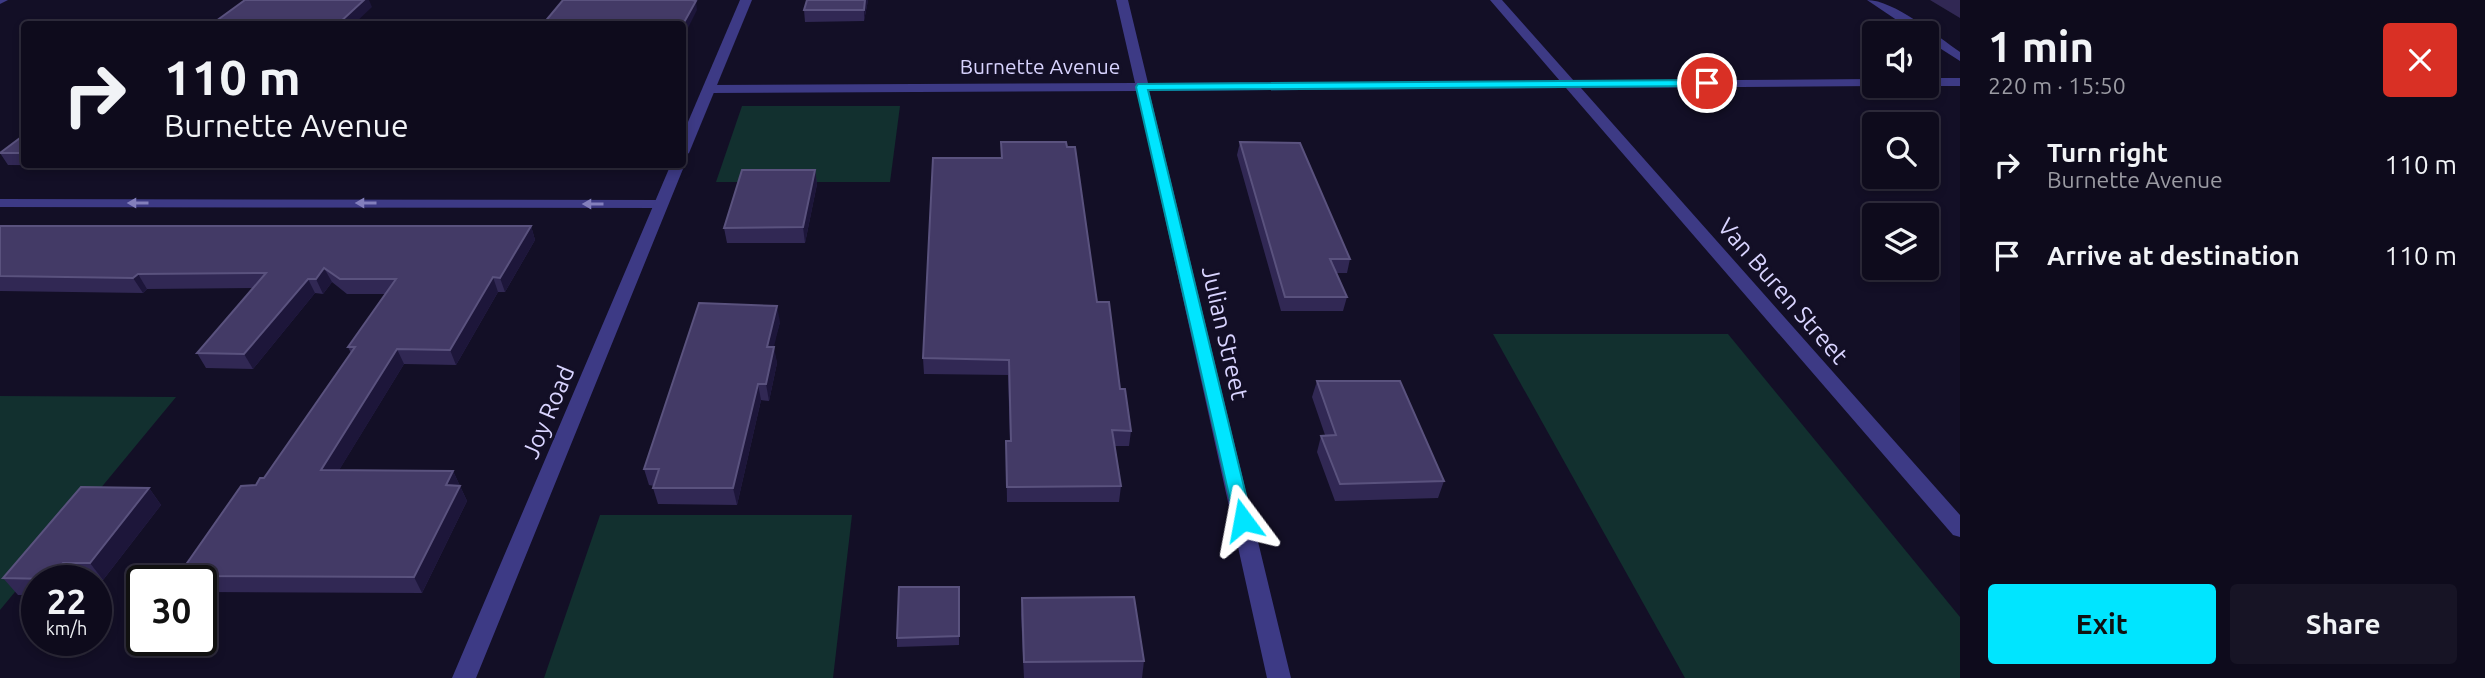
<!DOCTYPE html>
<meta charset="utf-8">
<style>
:root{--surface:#0e0b1c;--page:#171425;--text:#f1f3f6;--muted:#9b9ba3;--line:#2e2b3b;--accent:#00e5ff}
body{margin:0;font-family:Ubuntu,sans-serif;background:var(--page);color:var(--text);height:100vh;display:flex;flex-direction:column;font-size:26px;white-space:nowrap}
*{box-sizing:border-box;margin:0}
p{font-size:23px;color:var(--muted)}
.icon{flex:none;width:38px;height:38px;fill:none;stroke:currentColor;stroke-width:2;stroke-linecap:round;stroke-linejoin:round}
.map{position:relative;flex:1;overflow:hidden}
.details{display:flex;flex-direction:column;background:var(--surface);width:525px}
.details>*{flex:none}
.top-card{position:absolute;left:21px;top:21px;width:665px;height:147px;border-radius:7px;box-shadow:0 4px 10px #0003,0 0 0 2px var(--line);background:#0e0b1c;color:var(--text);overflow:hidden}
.buttons{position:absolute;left:1862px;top:21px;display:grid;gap:14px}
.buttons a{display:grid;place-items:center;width:77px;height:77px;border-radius:7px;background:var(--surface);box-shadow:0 4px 10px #0003,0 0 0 2px var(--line);font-size:35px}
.speed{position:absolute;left:21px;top:565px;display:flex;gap:14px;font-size:35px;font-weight:700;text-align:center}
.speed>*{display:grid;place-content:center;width:91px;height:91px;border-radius:50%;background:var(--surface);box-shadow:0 4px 10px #0003,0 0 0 2px var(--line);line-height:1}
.speed small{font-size:18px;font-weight:400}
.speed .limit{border:4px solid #111;border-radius:10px;background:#fff;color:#111}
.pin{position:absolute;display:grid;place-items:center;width:60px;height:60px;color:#fff;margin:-30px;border:4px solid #fff;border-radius:50%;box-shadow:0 2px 7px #0007}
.me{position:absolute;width:77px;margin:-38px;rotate:347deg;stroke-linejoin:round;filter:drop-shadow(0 0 5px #0008)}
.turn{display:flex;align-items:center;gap:24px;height:147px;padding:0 28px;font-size:32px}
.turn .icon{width:91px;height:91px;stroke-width:2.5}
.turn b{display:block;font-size:49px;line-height:60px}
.round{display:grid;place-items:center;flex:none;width:74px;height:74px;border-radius:7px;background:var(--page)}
.headline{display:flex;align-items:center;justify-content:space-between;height:119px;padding:0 28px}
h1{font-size:42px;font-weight:700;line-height:52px}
.cta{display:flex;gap:14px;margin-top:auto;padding:14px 28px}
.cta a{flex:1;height:80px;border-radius:7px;background:var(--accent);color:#111;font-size:28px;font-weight:700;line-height:80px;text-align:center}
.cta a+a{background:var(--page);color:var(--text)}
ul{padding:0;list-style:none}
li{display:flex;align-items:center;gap:21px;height:91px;padding:0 28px}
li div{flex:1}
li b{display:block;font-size:26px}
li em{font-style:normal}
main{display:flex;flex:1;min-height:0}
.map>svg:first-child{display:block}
</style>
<main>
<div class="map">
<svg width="1960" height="678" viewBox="0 0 1960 678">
<rect width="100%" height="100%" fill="#130f26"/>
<!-- green -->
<g fill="#12302f">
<path d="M742,106H900L890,182H716Z"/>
<path d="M1493,334H1728L1960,617V678H1685Z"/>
<path d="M0,396L176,397L0,610Z"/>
<path d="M600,515H852L833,678H544Z"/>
</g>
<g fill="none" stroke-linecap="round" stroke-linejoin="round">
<!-- minor -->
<g fill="#3d3a85" fill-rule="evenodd">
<path d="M0,0H8L0,4Z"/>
<path d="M1116,0H1128L1148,83L1560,81L1490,0H1502L1574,81L1874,79V86H1878L1581,88L1960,515V537L1953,535L1566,88L1149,91L1291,678H1267L1137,91L709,93L703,89L709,85L1135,83Z"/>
<path d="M1867,0C1894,0 1937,36 1960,52V61L1927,40V33H1916Z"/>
<rect x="1927" y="78" width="33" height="8"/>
<path d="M0,199L661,200L668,204L661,208L0,207Z"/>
</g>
<!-- tertiary -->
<g fill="#3d3a85" fill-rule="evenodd">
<path d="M740,0H752L689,153L682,157V136Z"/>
<path d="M683,161L685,164L476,678H452L671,164H682Z"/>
</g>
</g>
<!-- wall -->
<g fill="#312854">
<path d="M868,0L864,21L805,22L804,10Z"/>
<path d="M1930,0H1960V18Z"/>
<path d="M24,135V164H264L262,167L8,165L0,153Z"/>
<path d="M1001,142L1097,302L1131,431L1129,446H1115L1121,486L1119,502H1007L1006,441H1010L1008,375L924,374L923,358L1001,158Z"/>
<path d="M1240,142L1350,259L1347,273H1336L1347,297L1343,311H1281L1237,155Z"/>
<path d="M441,164H627V166L442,167Z"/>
<path d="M815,170L817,184L805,243H727L724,228Z"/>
<path d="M0,226H531L535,240L505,292H498L456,365L404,364L339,470L453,471L467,501L422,593L201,592V581H181L178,576L264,478L351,353L348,347L386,294H347L332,282L323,294L315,293L253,369L206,368L197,353L253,288L147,289L143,293L0,291Z"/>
<path d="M780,322L773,347L777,363L769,401L761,400L737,505L658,504L653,488L654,486L649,485L644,469Z"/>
<path d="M1317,381L1444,481L1438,498L1335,501L1317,452L1321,436L1325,435L1312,397Z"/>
<path d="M149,488L161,505L103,580L37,581V595H18L3,578Z"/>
<path d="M959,587V645L897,647V638Z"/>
<path d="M1022,598L1144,661L1142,678H1024L1021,615Z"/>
</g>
<!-- shaded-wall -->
<g fill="#1d163a">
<path d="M364,0H369L372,7L354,24H338Z"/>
<path d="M865,0H868L864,21V10Z"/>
<path d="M696,1L697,10L682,40V26Z"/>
<path d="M815,170L817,184L805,243L803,227Z"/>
<path d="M531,226L535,240L505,292L500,278Z"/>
<path d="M324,268L332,282L323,294L316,279Z"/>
<path d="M138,274L147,289L143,293L133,278Z"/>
<path d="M493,277L498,292L456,365L450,350Z"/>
<path d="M308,279L315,293L253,369L244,354Z"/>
<path d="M777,306L780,322L770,363L767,347Z"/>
<path d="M774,347L777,363L769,401L766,384Z"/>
<path d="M397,349L404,364L330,485L321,470Z"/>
<path d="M758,384L761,400L737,505L733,488Z"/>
<path d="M453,471L467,501L422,593L414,577L446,485Z"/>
<path d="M149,488L161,505L103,580L90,563Z"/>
<path d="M63,563L77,579L75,581H51L49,579Z"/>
</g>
<!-- building -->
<g fill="#433a66" stroke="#5a527e" stroke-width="2">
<path d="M245,0H364L338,24H212Z"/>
<path d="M563,0H692L696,1L682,26V24H543Z"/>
<path d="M807,0H865L864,10H804Z"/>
<path d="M24,135V153H0Z"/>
<path d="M1001,142H1066L1067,147H1075L1097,302H1109L1120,389H1125L1131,431L1112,430L1121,486L1007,487L1006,441H1011L1009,360L923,358L933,158H1002Z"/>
<path d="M1240,142L1300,143L1350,259H1330L1347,297H1285Z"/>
<path d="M742,170H815L803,227L724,228Z"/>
<path d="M0,226H531L500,278L493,277L450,350L397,349L321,470L453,471L446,485L460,486L414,577L178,576L241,486L256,485L260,478H264L355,347H348L396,279H340L324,268L316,279H308L244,354L197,353L266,273L138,274L133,278L0,276Z"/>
<path d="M699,303L777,306L767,347H774L766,384H758L733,488H653L659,469H644Z"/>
<path d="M1317,381H1400L1444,481L1340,484L1321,436L1336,435Z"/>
<path d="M81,487L149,488L90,563H63L49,579L3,578Z"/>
<path d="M899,587H959V636L897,638Z"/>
<path d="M1134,597L1144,661L1024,662L1022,598Z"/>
</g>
<!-- one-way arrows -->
<defs><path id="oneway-solid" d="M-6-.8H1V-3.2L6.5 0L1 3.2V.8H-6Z" transform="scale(1.75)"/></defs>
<g fill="#837fbc">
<use href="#oneway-solid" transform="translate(138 203) rotate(-180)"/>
<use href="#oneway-solid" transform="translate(366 203) rotate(-180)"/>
<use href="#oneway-solid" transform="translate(593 204) rotate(-180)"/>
</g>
<!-- route -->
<path fill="#00e5ff" stroke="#0095a6" stroke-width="2" d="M1707,80L1713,83L1711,86L1148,90L1252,520L1249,526L1243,528L1236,526L1136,87L1138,84Z"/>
<g text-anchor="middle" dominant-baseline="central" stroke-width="6" stroke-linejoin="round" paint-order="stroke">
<!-- far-street labels -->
<g font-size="21" fill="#d9d4ff" stroke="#130f26">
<text x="1040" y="66">Burnette Avenue</text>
</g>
<!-- street labels -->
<g font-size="24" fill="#d9d4ff" stroke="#130f26">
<text transform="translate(1783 291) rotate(49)">Van Buren Street</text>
<text transform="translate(1225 333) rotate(77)">Julian Street</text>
<text transform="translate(548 412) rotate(-67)">Joy Road</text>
</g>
</g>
</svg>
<div class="buttons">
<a><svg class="icon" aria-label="sound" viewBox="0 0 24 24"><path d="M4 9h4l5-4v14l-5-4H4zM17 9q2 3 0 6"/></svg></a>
<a><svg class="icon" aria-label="search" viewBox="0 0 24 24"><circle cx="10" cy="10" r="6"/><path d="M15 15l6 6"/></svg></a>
<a><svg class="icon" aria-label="layers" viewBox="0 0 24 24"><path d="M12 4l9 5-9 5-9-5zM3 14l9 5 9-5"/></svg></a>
</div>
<div class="speed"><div>22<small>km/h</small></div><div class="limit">30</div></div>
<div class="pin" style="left:1707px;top:83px;background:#d93025"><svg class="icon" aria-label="arrive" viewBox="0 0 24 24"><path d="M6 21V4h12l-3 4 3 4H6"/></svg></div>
<svg class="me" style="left:1243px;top:520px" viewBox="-20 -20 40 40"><path d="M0-17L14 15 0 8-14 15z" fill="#00e5ff" stroke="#fff" stroke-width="4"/></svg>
<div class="top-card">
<div class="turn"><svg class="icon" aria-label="right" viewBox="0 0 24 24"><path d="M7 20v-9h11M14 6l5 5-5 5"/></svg><div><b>110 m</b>Burnette Avenue</div></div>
</div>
</div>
<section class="details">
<div class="headline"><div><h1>1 min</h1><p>220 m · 15:50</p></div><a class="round" style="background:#d93025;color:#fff"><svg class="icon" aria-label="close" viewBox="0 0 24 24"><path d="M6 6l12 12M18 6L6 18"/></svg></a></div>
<ul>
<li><svg class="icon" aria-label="right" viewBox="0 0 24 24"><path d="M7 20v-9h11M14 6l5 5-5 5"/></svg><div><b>Turn right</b><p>Burnette Avenue</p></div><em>110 m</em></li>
<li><svg class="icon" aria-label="arrive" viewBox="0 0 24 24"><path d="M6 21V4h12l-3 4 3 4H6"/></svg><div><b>Arrive at destination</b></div><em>110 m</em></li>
</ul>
<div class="cta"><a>Exit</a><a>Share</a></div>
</section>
</main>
